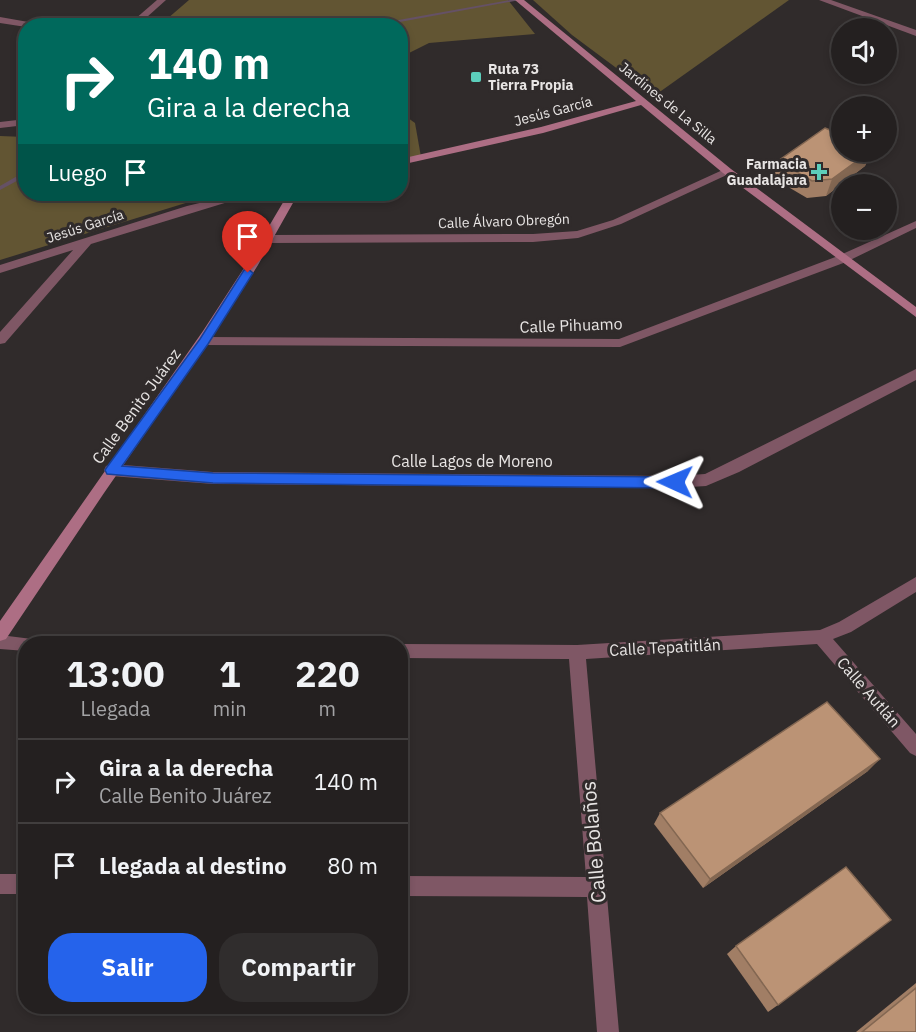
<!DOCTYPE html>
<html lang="es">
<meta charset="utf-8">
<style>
:root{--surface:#242020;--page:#302d2d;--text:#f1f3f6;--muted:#a3a3a5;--line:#413e3e;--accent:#2563eb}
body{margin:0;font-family:"IBM Plex Sans",sans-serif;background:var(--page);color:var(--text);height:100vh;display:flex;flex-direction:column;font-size:22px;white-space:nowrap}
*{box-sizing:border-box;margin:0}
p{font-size:20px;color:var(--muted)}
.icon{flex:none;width:33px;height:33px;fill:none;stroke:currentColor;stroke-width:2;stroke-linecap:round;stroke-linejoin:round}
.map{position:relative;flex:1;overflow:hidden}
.details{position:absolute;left:18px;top:636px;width:390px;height:378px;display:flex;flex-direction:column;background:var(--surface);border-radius:24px;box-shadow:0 3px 9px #0003,0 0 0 2px var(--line)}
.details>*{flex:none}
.top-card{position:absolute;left:18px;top:18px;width:390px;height:183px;border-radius:24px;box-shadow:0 3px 9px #0003,0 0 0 2px var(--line);background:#00695c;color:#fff;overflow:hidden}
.controls{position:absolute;left:831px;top:18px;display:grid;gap:12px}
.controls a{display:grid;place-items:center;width:66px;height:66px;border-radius:50%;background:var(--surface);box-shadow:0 3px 9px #0003,0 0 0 2px var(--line);font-size:30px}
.pin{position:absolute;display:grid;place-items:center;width:51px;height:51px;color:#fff;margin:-62px -26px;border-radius:50% 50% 50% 0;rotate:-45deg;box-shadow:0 0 6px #0007}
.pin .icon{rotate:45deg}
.me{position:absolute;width:66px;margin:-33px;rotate:271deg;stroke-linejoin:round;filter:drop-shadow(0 0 4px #0008)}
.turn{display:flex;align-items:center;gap:21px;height:126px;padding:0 30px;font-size:27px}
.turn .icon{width:78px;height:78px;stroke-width:2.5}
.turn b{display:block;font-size:42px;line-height:51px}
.then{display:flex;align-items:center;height:57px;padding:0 30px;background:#0003;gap:12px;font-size:22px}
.eta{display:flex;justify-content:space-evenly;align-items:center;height:102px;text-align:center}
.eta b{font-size:36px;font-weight:700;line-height:42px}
.cta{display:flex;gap:12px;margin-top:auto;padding:12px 30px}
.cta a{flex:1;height:69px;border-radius:24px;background:var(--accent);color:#fff;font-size:24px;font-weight:700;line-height:69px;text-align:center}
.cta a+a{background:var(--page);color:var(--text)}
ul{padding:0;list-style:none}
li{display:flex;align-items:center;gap:18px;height:84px;padding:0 30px;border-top:2px solid var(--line)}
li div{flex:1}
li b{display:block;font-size:22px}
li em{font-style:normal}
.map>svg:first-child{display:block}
</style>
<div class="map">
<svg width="916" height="1032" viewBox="0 0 916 1032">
<rect width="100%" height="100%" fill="#302b2b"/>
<!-- green -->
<g fill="#625533">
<path d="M189,0H508L535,34L429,43L401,57L400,26L160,25Z"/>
<path d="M533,0H789L654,96L572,35Z"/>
<path d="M401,113L415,123L421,157L401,161Z"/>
<path d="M0,136L25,137L26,194H215L0,260Z"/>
</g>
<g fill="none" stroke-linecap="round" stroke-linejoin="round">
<!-- stream -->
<g fill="#655165" fill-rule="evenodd">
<path d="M510,0H520L378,26H365Z"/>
<path d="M26,171V176L0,190V186Z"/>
</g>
<!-- street -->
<g fill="#7f5765" fill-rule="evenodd">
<path d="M157,0H166L137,26H127Z"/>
<path d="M819,0H831L916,30V36Z"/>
<path d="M0,17L34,23L38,26L26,27L0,23Z"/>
<path d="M26,119V125L0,128V122Z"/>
<path d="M727,168L732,171L731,173L621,224L578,238L533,242L269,243L263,239L269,235L533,234L577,231L613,220Z"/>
<path d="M237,194H254L91,244L5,343L0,344V332L73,250L0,273V265L187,206Z"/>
<path d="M916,221V228L846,262L620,347L204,345L198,341L204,337L619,339L838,256Z"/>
<path d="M916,369V380L739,472L706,486L675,488L213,484L111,476L106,474L104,470L106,466L111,464L213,472L675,476L705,474Z"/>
<path d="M916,577V592L851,632L833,639L916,734V756L910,753L817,644L586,659L619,1032H597L587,897L400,896V876L586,877L569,659L400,658V644L577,645L820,630L839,622Z"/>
<path d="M0,635L32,639L34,644H26V651L0,649Z"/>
<rect x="0" y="874" width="26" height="20"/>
</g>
<!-- secondary -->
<g fill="#ad6e84" fill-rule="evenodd">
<path d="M515,0H524L731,169L916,307V317L723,173L641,105L543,133L400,165V159L541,127L636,101Z"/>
<path d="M288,194H298L258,265L212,337L104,493L6,639L0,641V621L203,331L246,265Z"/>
</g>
</g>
<!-- wall -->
<g fill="#a17e65">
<path d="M842,152H871L865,166L826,196L807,198L773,178L778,161Z"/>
<path d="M868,771L703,888L654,824L660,813Z"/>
<path d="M736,946L778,1005L768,1012L727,954Z"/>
<path d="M916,983V1032H856Z"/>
</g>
<!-- shaded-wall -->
<g fill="#836752">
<path d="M869,152H871L865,166L826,196L832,179Z"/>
<path d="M880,759L868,771L703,888L710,879Z"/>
</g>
<!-- building -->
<g fill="#bb9375" stroke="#836752" stroke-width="1.5">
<path d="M825,128L842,135V152H869L832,179L812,181L778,161Z"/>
<path d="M827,702L880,759L710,879L660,813Z"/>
<path d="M846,867L891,920L778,1005L736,946Z"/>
<path d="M916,988V1032H862Z"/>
</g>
<!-- route -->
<path fill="#2563eb" stroke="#184099" stroke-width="1.5" d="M248,269L253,273L208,344L122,466L213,473L675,477L682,482L675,488L213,483L107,474L105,470L107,467L200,339L244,270Z"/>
<!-- markers -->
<g fill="#5ccebb" stroke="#302b2b" stroke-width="2">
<rect x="470" y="71" width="12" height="12" rx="3"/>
<path d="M816 163h6v6h6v6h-6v6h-6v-6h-6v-6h6z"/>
</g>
<g text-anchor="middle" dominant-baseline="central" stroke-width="6" stroke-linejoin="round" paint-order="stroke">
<!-- far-poi labels -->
<g font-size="14" font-weight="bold" fill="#e8e5e4" stroke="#302b2b" text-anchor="start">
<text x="488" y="69">Ruta 73<tspan x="488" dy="16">Tierra Propia</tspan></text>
<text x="807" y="164" text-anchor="end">Farmacia<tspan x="807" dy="16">Guadalajara</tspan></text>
</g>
<!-- far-street labels -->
<g font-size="14" fill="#e8e5e4" stroke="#302b2b">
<text transform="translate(668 103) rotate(39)">Jardines de La Silla</text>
<text transform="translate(553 111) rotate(-15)">Jesús García</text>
<text transform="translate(504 221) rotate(-2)">Calle Álvaro Obregón</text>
<text transform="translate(85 226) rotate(-18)">Jesús García</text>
</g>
<!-- street labels -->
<g font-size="16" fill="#e8e5e4" stroke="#302b2b">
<text transform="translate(571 325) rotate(-2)">Calle Pihuamo</text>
<text transform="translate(136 406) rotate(-54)">Calle Benito Juárez</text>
<text x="472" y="461">Calle Lagos de Moreno</text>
<text transform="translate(665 647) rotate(-3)">Calle Tepatitlán</text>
<text transform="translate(869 692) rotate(49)">Calle Autlán</text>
</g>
<!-- near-street labels -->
<g font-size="20" fill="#e8e5e4" stroke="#302b2b">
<text transform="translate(593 842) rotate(-95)">Calle Bolaños</text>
</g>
</g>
</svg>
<div class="controls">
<a><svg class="icon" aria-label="sound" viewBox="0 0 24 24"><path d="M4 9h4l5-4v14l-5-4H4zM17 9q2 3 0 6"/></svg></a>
<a>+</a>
<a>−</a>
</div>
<div class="pin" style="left:248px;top:273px;background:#d93025"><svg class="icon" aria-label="arrive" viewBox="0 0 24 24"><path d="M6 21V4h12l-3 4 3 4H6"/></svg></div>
<svg class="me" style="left:675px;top:482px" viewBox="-20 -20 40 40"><path d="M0-17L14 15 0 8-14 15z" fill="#2563eb" stroke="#fff" stroke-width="4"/></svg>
<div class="top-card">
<div class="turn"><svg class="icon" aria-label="right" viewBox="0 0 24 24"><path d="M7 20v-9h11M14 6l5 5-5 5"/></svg><div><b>140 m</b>Gira a la derecha</div></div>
<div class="then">Luego<svg class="icon" aria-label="arrive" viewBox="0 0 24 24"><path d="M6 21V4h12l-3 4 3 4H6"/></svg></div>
</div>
<section class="details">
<div class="eta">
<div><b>13:00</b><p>Llegada</p></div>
<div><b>1</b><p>min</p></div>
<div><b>220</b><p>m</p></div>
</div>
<ul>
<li><svg class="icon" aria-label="right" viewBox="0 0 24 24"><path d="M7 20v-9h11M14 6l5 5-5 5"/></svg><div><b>Gira a la derecha</b><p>Calle Benito Juárez</p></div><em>140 m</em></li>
<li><svg class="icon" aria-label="arrive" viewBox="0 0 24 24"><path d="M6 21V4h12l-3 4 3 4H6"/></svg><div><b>Llegada al destino</b></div><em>80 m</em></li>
</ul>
<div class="cta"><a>Salir</a><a>Compartir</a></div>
</section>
</div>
